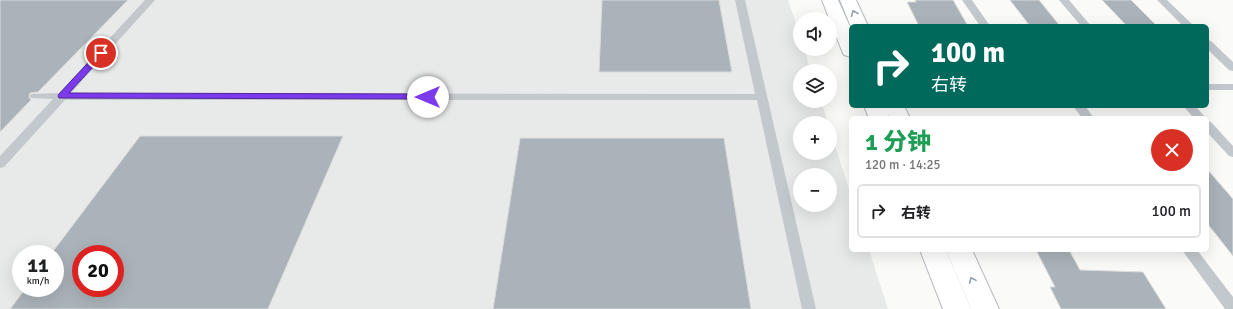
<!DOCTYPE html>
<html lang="zh">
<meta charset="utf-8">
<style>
:root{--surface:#fff;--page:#f6f6f6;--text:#202124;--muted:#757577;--line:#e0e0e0}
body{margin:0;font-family:Signika,"Noto Sans SC",sans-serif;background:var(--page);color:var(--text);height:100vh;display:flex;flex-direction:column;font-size:15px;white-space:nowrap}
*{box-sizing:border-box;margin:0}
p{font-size:13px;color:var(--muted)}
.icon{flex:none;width:22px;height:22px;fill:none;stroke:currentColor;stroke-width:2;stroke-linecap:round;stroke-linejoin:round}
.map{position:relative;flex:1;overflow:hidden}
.sheet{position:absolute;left:849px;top:116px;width:360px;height:136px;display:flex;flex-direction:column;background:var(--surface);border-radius:6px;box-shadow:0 4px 16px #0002}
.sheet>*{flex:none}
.top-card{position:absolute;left:849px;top:24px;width:360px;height:84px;border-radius:6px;box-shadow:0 4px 16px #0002;background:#00695c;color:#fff;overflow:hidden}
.tools{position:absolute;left:793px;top:12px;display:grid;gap:8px}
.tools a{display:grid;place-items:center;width:44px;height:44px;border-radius:50%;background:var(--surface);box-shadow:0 4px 16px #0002;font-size:20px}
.speed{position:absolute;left:12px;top:245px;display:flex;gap:8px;font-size:20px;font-weight:700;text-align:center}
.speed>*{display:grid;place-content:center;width:52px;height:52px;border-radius:50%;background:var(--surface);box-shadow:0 4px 16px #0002;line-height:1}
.speed small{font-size:10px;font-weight:400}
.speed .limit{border:6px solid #d22;background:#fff;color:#111}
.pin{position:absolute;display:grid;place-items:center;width:34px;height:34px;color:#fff;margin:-17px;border:2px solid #fff;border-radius:50%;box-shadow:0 1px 4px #0007}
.me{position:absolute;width:44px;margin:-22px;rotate:270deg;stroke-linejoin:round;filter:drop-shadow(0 0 3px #0008)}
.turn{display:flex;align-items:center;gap:14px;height:84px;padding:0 16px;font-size:18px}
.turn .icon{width:52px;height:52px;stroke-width:2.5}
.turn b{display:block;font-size:28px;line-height:34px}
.round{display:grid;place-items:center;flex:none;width:42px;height:42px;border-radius:21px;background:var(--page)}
.headline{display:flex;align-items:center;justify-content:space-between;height:68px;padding:0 16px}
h1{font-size:24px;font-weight:800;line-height:30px;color:#1e9e55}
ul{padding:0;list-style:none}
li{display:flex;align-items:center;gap:12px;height:54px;margin:0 8px 6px;padding:0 8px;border:2px solid var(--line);border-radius:6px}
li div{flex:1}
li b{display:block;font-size:15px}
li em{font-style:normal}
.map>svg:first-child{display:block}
</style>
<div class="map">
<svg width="1233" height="309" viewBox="0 0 1233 309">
<rect width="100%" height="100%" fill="#fafaf8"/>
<!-- built -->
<path fill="#e8e9e9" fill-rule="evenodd" d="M0,0H788L800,36V49H804L811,71H800V101H821L828,123H800V153H830V130L851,195V250H869L888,309H0ZM800,175H830V205H800ZM21,254H55V288H21ZM81,254H115V288H81Z"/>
<!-- building -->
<g fill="#aab3b9" stroke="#dcdcda" fill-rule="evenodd">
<path d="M0,0H128L38,92L30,93L29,97L31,100L0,132Z"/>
<path d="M602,0H719L732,72H599Z"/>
<path d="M915,0H953L968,26H919L907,2H916Z"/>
<path d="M1010,0H1039L1060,26H1030Z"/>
<path d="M1102,0H1131L1157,26H1127Z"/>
<path d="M140,136H343L268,309H10L26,288H55V254H51ZM81,254H115V288H81Z"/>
<path d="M520,138H724L751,309H493Z"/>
<path d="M1207,169L1233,199V256L1207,223Z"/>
<path d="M1036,250H1069L1080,270L1143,272L1166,309H1061L1050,287H1055Z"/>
</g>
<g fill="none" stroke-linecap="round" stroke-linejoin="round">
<!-- secondary casing -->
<g stroke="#b3babf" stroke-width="2">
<g id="secondary">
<path d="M822,0H838L851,29V57L844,55L842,51Z"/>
<path d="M840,0H856L868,26H851V27Z"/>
<path d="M864,106H904L910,118H890L888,114L889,118H869Z"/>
<path d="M920,250H946L971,309H943Z"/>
<path d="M946,250H972L999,309H971Z"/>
</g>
</g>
<!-- lane -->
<g fill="#c3c8cc" fill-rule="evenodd">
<path d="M145,0H155L71,93L755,94L735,0H745L816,309H802L757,100H65L4,167L0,168V156L53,99L31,98L30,96L31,94L59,93Z"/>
<path d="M962,0H972L990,26H980Z"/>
<path d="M1059,0H1069L1091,26H1081Z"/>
<path d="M1157,0H1167L1194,26H1183Z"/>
<path d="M1207,40L1211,41L1233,62V71L1229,70L1207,49Z"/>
<rect x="1207" y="84" width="26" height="6"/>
<path d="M1073,106H1085L1094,118H1082Z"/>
<path d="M1183,106H1195L1206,118H1194Z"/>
<path d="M1207,121L1211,122L1233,146V157L1229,156L1207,132Z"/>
<path d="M1182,250H1197L1233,297V309H1225Z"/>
</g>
<!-- secondary -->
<use href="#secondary" fill="#fff" fill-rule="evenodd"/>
</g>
<!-- one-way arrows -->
<defs><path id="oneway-chevron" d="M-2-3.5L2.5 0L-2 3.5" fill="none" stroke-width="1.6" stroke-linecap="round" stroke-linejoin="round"/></defs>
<g stroke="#939fa8">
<use href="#oneway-chevron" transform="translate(854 13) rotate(-113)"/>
<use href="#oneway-chevron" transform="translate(972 280) rotate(-114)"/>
</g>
<!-- route -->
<path fill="#7c3aed" stroke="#51269a" d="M101,51L105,53L104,55L69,93L428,94L432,97L428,99L59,98L58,96L59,94L98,52Z"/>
</svg>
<div class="tools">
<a><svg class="icon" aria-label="sound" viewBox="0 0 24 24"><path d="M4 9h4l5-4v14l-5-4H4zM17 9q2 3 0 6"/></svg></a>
<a><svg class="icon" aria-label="layers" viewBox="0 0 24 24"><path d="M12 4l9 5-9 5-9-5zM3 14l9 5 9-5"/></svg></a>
<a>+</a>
<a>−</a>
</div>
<div class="speed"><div>11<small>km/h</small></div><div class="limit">20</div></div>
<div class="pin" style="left:101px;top:53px;background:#d93025"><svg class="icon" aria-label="arrive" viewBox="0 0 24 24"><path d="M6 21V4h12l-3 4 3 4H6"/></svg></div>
<svg class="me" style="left:428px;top:97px" viewBox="-20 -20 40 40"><circle r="19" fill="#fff"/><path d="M0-13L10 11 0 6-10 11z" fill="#7c3aed"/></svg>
<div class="top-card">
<div class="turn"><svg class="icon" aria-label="right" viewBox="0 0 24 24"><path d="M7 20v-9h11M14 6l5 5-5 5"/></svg><div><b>100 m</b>右转</div></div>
</div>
<section class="sheet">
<div class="headline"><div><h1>1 分钟</h1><p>120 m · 14:25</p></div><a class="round" style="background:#d93025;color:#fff"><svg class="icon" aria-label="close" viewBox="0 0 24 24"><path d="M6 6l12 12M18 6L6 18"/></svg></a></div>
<ul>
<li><svg class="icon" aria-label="right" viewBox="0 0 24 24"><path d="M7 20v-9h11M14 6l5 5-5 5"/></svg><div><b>右转</b></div><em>100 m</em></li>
</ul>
</section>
</div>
